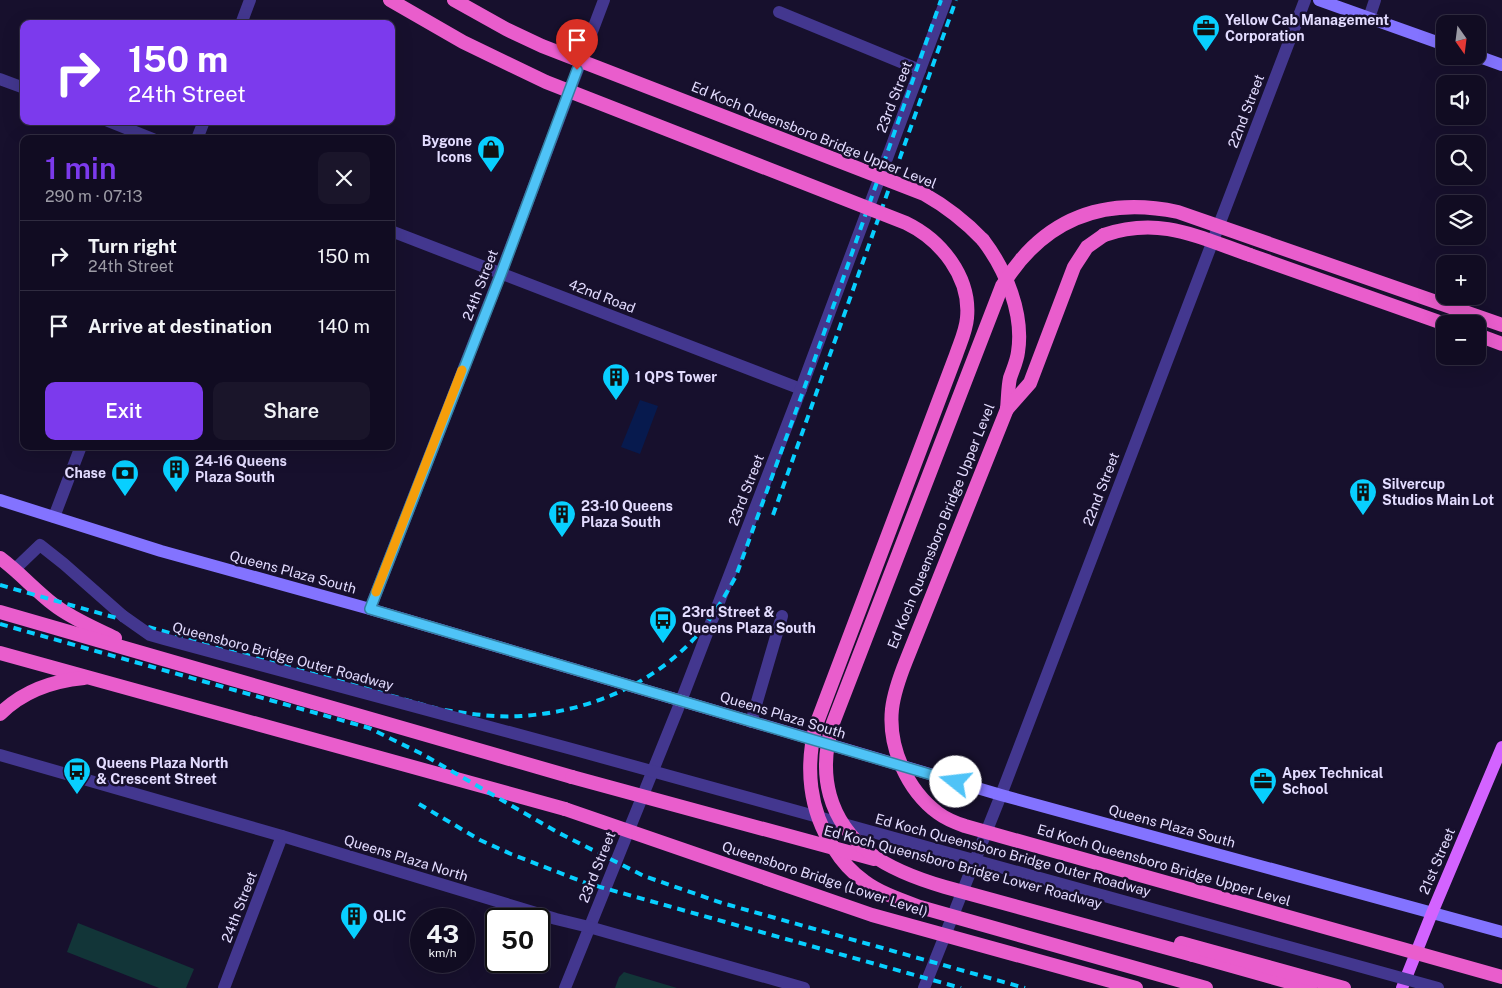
<!DOCTYPE html>
<meta charset="utf-8">
<style>
:root{--surface:#110c22;--page:#1a152a;--text:#f1f3f6;--muted:#9c9ba5;--line:#302c40;--accent:#7c3aed}
body{margin:0;font-family:"Public Sans",sans-serif;background:var(--page);color:var(--text);height:100vh;display:flex;flex-direction:column;font-size:19px;white-space:nowrap}
*{box-sizing:border-box;margin:0}
p{font-size:16px;color:var(--muted)}
.icon{flex:none;width:28px;height:28px;fill:none;stroke:currentColor;stroke-width:2;stroke-linecap:round;stroke-linejoin:round}
.map{position:relative;flex:1;overflow:hidden}
.side{position:absolute;left:20px;top:135px;width:375px;height:315px;display:flex;flex-direction:column;background:var(--surface);border-radius:10px;box-shadow:0 5px 20px #0002,0 0 0 1px var(--line)}
.side>*{flex:none}
.banner{position:absolute;left:20px;top:20px;width:375px;height:105px;border-radius:10px;box-shadow:0 5px 20px #0002,0 0 0 1px var(--line);background:#7c3aed;color:#fff;overflow:hidden}
.needle{width:32px;rotate:166deg}
.fabs{position:absolute;left:1436px;top:15px;display:grid;gap:10px}
.fabs a{display:grid;place-items:center;width:50px;height:50px;border-radius:10px;background:var(--surface);box-shadow:0 5px 20px #0002,0 0 0 1px var(--line);font-size:25px}
.speed{position:absolute;left:410px;top:908px;display:flex;gap:10px;font-size:25px;font-weight:700;text-align:center}
.speed>*{display:grid;place-content:center;width:65px;height:65px;border-radius:50%;background:var(--surface);box-shadow:0 5px 20px #0002,0 0 0 1px var(--line);line-height:1}
.speed small{font-size:12px;font-weight:400}
.speed .limit{border:2px solid #111;border-radius:8px;background:#fff;color:#111}
.pin{position:absolute;display:grid;place-items:center;width:42px;height:42px;color:#fff;margin:-51px -21px;border-radius:50% 50% 50% 0;rotate:-45deg;box-shadow:0 0 5px #0007}
.pin .icon{rotate:45deg}
.me{position:absolute;width:55px;margin:-28px;rotate:286deg;stroke-linejoin:round;filter:drop-shadow(0 0 4px #0008)}
.turn{display:flex;align-items:center;gap:18px;height:105px;padding:0 25px;font-size:22px}
.turn .icon{width:65px;height:65px;stroke-width:2.5}
.turn b{display:block;font-size:35px;line-height:42px}
.round{display:grid;place-items:center;flex:none;width:52px;height:52px;border-radius:10px;background:var(--page)}
.head{display:flex;align-items:center;justify-content:space-between;height:85px;padding:0 25px}
h1{font-size:30px;font-weight:600;line-height:38px;color:var(--accent)}
.action{display:flex;gap:10px;margin-top:auto;padding:10px 25px}
.action a{flex:1;height:58px;border-radius:10px;background:var(--accent);color:#fff;font-size:20px;font-weight:600;line-height:58px;text-align:center}
.action a+a{background:var(--page);color:var(--text)}
ul{padding:0;list-style:none}
li{display:flex;align-items:center;gap:15px;height:70px;padding:0 25px;border-top:1px solid var(--line)}
li div{flex:1}
li b{display:block;font-size:19px}
li em{font-style:normal}
.map>svg:first-child{display:block}
</style>
<div class="map">
<svg width="1502" height="988" viewBox="0 0 1502 988">
<rect width="100%" height="100%" fill="#17102d"/>
<!-- green -->
<g fill="#123538">
<path d="M78,923L194,969L186,988H159L67,952Z"/>
<path d="M624,972L627,973L677,988H615L619,977Z"/>
</g>
<!-- water -->
<path fill="#071a4e" d="M640,400L658,406L640,454L621,447Z"/>
<g fill="none" stroke-linecap="round" stroke-linejoin="round">
<!-- service -->
<g stroke="#43378f" stroke-width="12">
<path d="M779,12L920,70"/>
<path d="M15,569L40,545L64,564L123,616"/>
<path d="M751,722L782,616"/>
</g>
<!-- minor -->
<g stroke="#43378f" stroke-width="12">
<path d="M1369,18L1375,0"/>
<path d="M241,24L250,0"/>
<path d="M0,79L24,88"/>
<path d="M108,121L153,139"/>
<path d="M197,139L204,121"/>
<path d="M391,231L801,389"/>
<path d="M54,517L81,446"/>
<path d="M370,609L501,273L604,0"/>
<path d="M224,988L282,836"/>
<path d="M565,988L681,701"/>
<path d="M924,988L1001,795L1305,0"/>
</g>
<!-- tertiary -->
<g stroke="#43378f" stroke-width="12">
<path d="M681,701L801,389L946,0"/>
<path d="M0,755L282,836L556,919L589,927L804,988"/>
</g>
<!-- secondary -->
<g stroke="#8373ff" stroke-width="12">
<path d="M1319,0L1445,45"/>
<path d="M1477,56L1502,65"/>
<path d="M0,500L161,551L370,609L1001,795L1502,932"/>
</g>
<!-- primary -->
<path stroke="#d363ff" stroke-width="12" d="M1402,988L1432,913L1502,747"/>
<!-- trunk -->
<g stroke="#e95dcc" stroke-width="14">
<path d="M983,240C1006,270 1024,314 1018,352C1017,361 1013,369 1010,378C1008,387 1008,399 1007,409"/>
<path d="M1250,255L1445,324"/>
<path d="M1478,335L1502,344"/>
<path d="M1007,409L1030,383L1074,267L1087,247L1104,235"/>
<path d="M0,558C19,572 35,590 53,604C72,619 95,628 115,638"/>
<path d="M0,612L572,777"/>
<path d="M0,653L565,809"/>
<path d="M0,714C23,691 52,681 84,678"/>
<path d="M1193,955L1310,988"/>
</g>
<!-- rail -->
<g stroke="#08cfff" stroke-width="4" stroke-dasharray="8 6" stroke-linecap="butt">
<path d="M773,515L956,0"/>
<path d="M0,585L438,709C465,713 494,718 521,716C584,712 646,688 691,642C709,623 723,600 736,576L813,364L941,0"/>
<path d="M0,624L369,728L422,754L557,832L644,876L722,903L1025,988"/>
<path d="M419,804L480,840L511,854L586,883L961,988"/>
</g>
<!-- pedestrian-bridge -->
<path stroke="#43378f" stroke-width="12" d="M123,616L150,635L164,639L579,751L1438,988"/>
<!-- trunk-bridge -->
<g stroke="#e95dcc" stroke-width="14">
<path d="M390,0L463,42L546,82L906,223C941,240 971,277 967,318C966,331 960,343 956,355L816,725C805,767 809,810 833,847C841,860 851,872 864,881C880,893 901,900 920,907L1206,988"/>
<path d="M454,0L506,29L542,46L924,194C947,207 965,221 983,240"/>
<path d="M1104,235C1160,216 1198,237 1250,255"/>
<path d="M1007,409L906,661C900,676 894,692 892,709C888,747 907,790 938,813C946,819 956,823 965,826L1502,977"/>
<path d="M572,777L874,859"/>
<path d="M565,809L872,915L1136,988"/>
<path d="M1181,943L1344,988"/>
<path d="M1193,955L945,887C921,880 891,869 871,854C828,821 817,774 833,723L1002,286C1043,219 1102,196 1178,212L1502,325"/>
</g>
</g>
<g fill="none" stroke-linecap="round" stroke-linejoin="round">
<!-- route casing -->
<g stroke="#337fa1" stroke-width="12">
<path id="route" d="M577,70L501,274L370,609L956,782"/>
</g>
<!-- route -->
<use href="#route" stroke="#4fc3f7" stroke-width="9"/>
<!-- slow -->
<path stroke="#f59e0b" stroke-width="9" d="M376,592L462,370"/>
</g>
<!-- icons -->
<defs>
<g id="office-pin" transform="scale(1.4375)"><path d="M0 17L-7.5 6A9.5 9.5 0 1 1 7.5 6Z" fill="#08cfff" stroke="#17102d"/><path d="M-6-3h4V-5.5h4V-3h4V5H-6ZM-1-4.5V-3h2v-1.5ZM-6 0V1H6V0Z" fill="#111"/></g>
<g id="shop-pin" transform="scale(1.4375)"><path d="M0 17L-7.5 6A9.5 9.5 0 1 1 7.5 6Z" fill="#08cfff" stroke="#17102d"/><path d="M-5-2.5h2.3a2.7 3.5 0 0 1 5.4 0H5L5.5 6h-11ZM-1.5-2.5h3a1.5 2.3 0 0 0-3 0Z" fill="#111"/></g>
<g id="building-pin" transform="scale(1.4375)"><path d="M0 17L-7.5 6A9.5 9.5 0 1 1 7.5 6Z" fill="#08cfff" stroke="#17102d"/><path d="M-4-6H4V6H1V3H-1V6H-4ZM-2.5-4.3h1.7v1.8h-1.7ZM.8-4.3h1.7v1.8H.8ZM-2.5-1h1.7V.8h-1.7ZM.8-1h1.7V.8H.8Z" fill="#111"/></g>
<g id="bank-pin" transform="scale(1.4375)"><path d="M0 17L-7.5 6A9.5 9.5 0 1 1 7.5 6Z" fill="#08cfff" stroke="#17102d"/><path d="M-6-4H6V4H-6ZM0-2.3a2.3 2.3 0 1 0 0 4.6a2.3 2.3 0 1 0 0-4.6Z" fill="#111"/></g>
<g id="bus-pin" transform="scale(1.4375)"><path d="M0 17L-7.5 6A9.5 9.5 0 1 1 7.5 6Z" fill="#08cfff" stroke="#17102d"/><path d="M-5-6H5V4H4V6H2V4H-2V6H-4V4H-5ZM-3.5-4V0h7V-4ZM-3.5 1.2v1.5H-2V1.2ZM2 1.2v1.5H3.5V1.2Z" fill="#111"/></g>
</defs>
<g fill-rule="evenodd">
<use href="#office-pin" x="1206" y="28"/>
<use href="#shop-pin" x="491" y="149"/>
<use href="#building-pin" x="616" y="377"/>
<use href="#building-pin" x="176" y="469"/>
<use href="#bank-pin" x="125" y="473"/>
<use href="#building-pin" x="1363" y="492"/>
<use href="#building-pin" x="562" y="514"/>
<use href="#bus-pin" x="663" y="620"/>
<use href="#bus-pin" x="77" y="771"/>
<use href="#office-pin" x="1263" y="781"/>
<use href="#building-pin" x="354" y="916"/>
</g>
<g text-anchor="middle" dominant-baseline="central" stroke-width="5" stroke-linejoin="round" paint-order="stroke">
<!-- poi labels -->
<g font-size="14" font-weight="bold" fill="#e3dcff" stroke="#17102d" text-anchor="start">
<text x="1225" y="20">Yellow Cab Management<tspan x="1225" dy="16">Corporation</tspan></text>
<text x="472" y="141" text-anchor="end">Bygone<tspan x="472" dy="16">Icons</tspan></text>
<text x="635" y="377">1 QPS Tower</text>
<text x="195" y="461">24-16 Queens<tspan x="195" dy="16">Plaza South</tspan></text>
<text x="106" y="473" text-anchor="end">Chase</text>
<text x="1382" y="484">Silvercup<tspan x="1382" dy="16">Studios Main Lot</tspan></text>
<text x="581" y="506">23-10 Queens<tspan x="581" dy="16">Plaza South</tspan></text>
<text x="682" y="612">23rd Street &amp;<tspan x="682" dy="16">Queens Plaza South</tspan></text>
<text x="96" y="763">Queens Plaza North<tspan x="96" dy="16">&amp; Crescent Street</tspan></text>
<text x="1282" y="773">Apex Technical<tspan x="1282" dy="16">School</tspan></text>
<text x="373" y="916">QLIC</text>
</g>
<!-- street labels -->
<g font-size="14" fill="#e3dcff" stroke="#17102d">
<text transform="translate(894 97) rotate(-69)">23rd Street</text>
<text transform="translate(1246 111) rotate(-69)">22nd Street</text>
<text transform="translate(814 135) rotate(22)">Ed Koch Queensboro Bridge Upper Level</text>
<text transform="translate(480 285) rotate(-69)">24th Street</text>
<text transform="translate(602 296) rotate(21)">42nd Road</text>
<text transform="translate(1101 489) rotate(-69)">22nd Street</text>
<text transform="translate(746 490) rotate(-69)">23rd Street</text>
<text transform="translate(941 526) rotate(-68)">Ed Koch Queensboro Bridge Upper Level</text>
<text transform="translate(293 572) rotate(15)">Queens Plaza South</text>
<text transform="translate(283 656) rotate(15)">Queensboro Bridge Outer Roadway</text>
<text transform="translate(783 715) rotate(17)">Queens Plaza South</text>
<text transform="translate(1172 826) rotate(15)">Queens Plaza South</text>
<text transform="translate(1013 855) rotate(15)">Ed Koch Queensboro Bridge Outer Roadway</text>
<text transform="translate(406 858) rotate(17)">Queens Plaza North</text>
<text transform="translate(1437 861) rotate(-67)">21st Street</text>
<text transform="translate(1164 865) rotate(16)">Ed Koch Queensboro Bridge Upper Level</text>
<text transform="translate(597 867) rotate(-68)">23rd Street</text>
<text transform="translate(963 867) rotate(15)">Ed Koch Queensboro Bridge Lower Roadway</text>
<text transform="translate(825 879) rotate(18)">Queensboro Bridge (Lower Level)</text>
<text transform="translate(239 907) rotate(-69)">24th Street</text>
</g>
</g>
</svg>
<div class="fabs">
<a><svg class="needle" viewBox="-14 -14 28 28"><path d="M0-13l5 13h-10z" fill="#e53935"/><path d="M0 13l5-13h-10z" fill="#9c9ba5"/></svg></a>
<a><svg class="icon" aria-label="sound" viewBox="0 0 24 24"><path d="M4 9h4l5-4v14l-5-4H4zM17 9q2 3 0 6"/></svg></a>
<a><svg class="icon" aria-label="search" viewBox="0 0 24 24"><circle cx="10" cy="10" r="6"/><path d="M15 15l6 6"/></svg></a>
<a><svg class="icon" aria-label="layers" viewBox="0 0 24 24"><path d="M12 4l9 5-9 5-9-5zM3 14l9 5 9-5"/></svg></a>
<a>+</a>
<a>−</a>
</div>
<div class="speed"><div>43<small>km/h</small></div><div class="limit">50</div></div>
<div class="pin" style="left:577px;top:70px;background:#d93025"><svg class="icon" aria-label="arrive" viewBox="0 0 24 24"><path d="M6 21V4h12l-3 4 3 4H6"/></svg></div>
<svg class="me" style="left:956px;top:782px" viewBox="-20 -20 40 40"><circle r="19" fill="#fff"/><path d="M0-13L10 11 0 6-10 11z" fill="#4fc3f7"/></svg>
<div class="banner">
<div class="turn"><svg class="icon" aria-label="right" viewBox="0 0 24 24"><path d="M7 20v-9h11M14 6l5 5-5 5"/></svg><div><b>150 m</b>24th Street</div></div>
</div>
<section class="side">
<div class="head"><div><h1>1 min</h1><p>290 m · 07:13</p></div><a class="round"><svg class="icon" aria-label="close" viewBox="0 0 24 24"><path d="M6 6l12 12M18 6L6 18"/></svg></a></div>
<ul>
<li><svg class="icon" aria-label="right" viewBox="0 0 24 24"><path d="M7 20v-9h11M14 6l5 5-5 5"/></svg><div><b>Turn right</b><p>24th Street</p></div><em>150 m</em></li>
<li><svg class="icon" aria-label="arrive" viewBox="0 0 24 24"><path d="M6 21V4h12l-3 4 3 4H6"/></svg><div><b>Arrive at destination</b></div><em>140 m</em></li>
</ul>
<div class="action"><a>Exit</a><a>Share</a></div>
</section>
</div>
